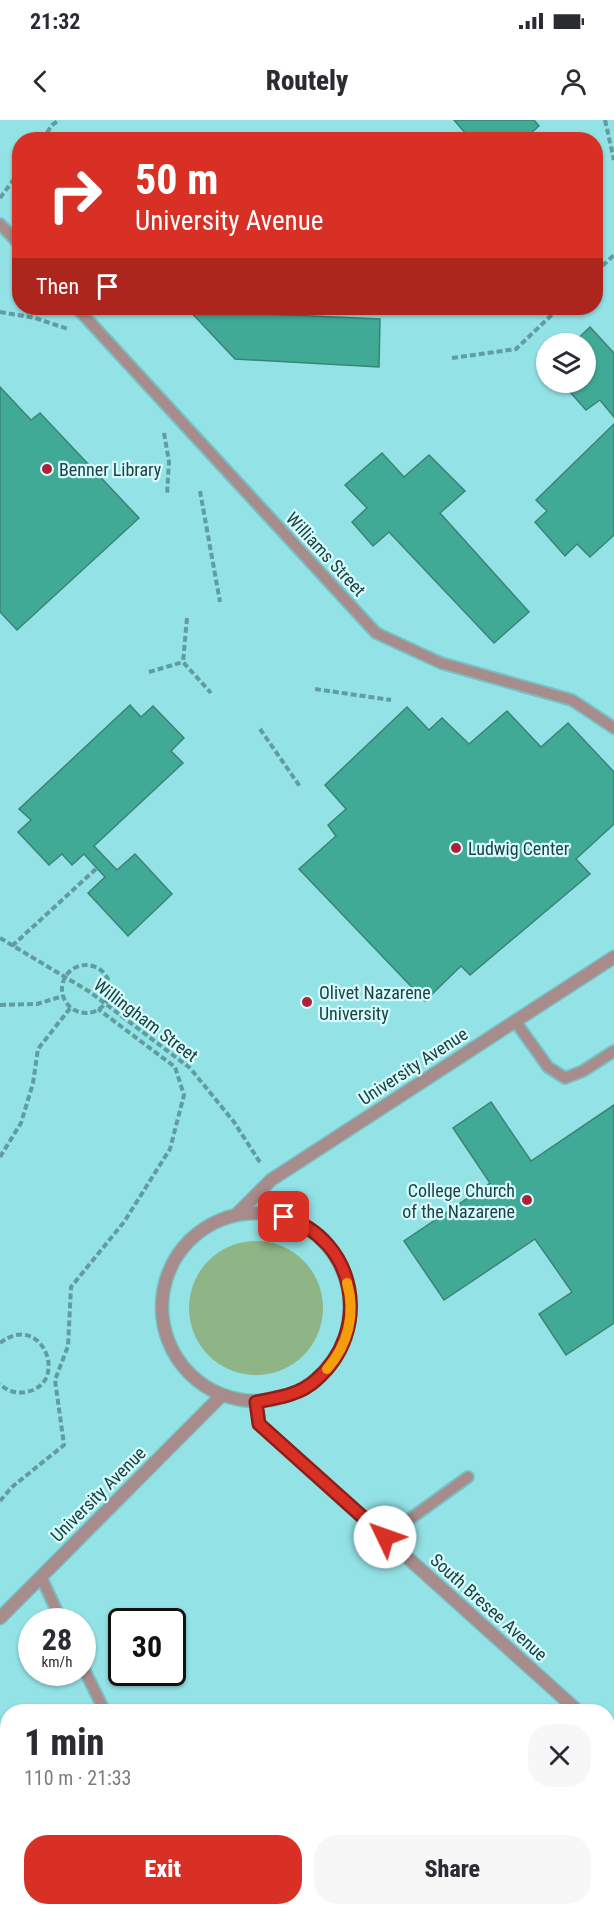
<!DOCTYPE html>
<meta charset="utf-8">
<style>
:root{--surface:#fff;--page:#f7f7f7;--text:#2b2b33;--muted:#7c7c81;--accent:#d93025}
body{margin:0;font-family:"Roboto Condensed",sans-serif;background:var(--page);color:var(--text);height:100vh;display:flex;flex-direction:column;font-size:22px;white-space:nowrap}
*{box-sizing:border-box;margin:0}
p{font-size:20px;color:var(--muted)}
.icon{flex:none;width:33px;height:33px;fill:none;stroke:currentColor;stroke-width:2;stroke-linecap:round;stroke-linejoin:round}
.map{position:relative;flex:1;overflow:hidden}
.side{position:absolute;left:0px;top:1584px;width:615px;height:212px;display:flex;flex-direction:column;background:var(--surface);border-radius:24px 24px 0 0;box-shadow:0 2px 4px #0004}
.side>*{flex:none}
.guide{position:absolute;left:12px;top:12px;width:591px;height:183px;border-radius:24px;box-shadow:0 2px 4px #0004;background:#d93025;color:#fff;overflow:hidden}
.controls{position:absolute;left:536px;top:213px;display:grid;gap:12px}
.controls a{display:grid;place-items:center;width:60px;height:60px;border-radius:50%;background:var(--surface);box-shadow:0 2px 4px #0004;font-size:30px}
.speed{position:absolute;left:18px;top:1488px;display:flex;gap:12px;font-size:30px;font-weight:700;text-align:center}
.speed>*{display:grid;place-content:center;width:78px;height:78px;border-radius:50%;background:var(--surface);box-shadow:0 2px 4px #0004;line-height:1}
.speed small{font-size:15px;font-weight:400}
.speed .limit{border:3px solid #111;border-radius:9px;background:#fff;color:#111}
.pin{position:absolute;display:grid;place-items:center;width:51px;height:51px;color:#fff;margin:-26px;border-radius:12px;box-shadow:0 3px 9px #0006}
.me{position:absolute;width:66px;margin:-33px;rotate:312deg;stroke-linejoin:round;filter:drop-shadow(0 0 4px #0008)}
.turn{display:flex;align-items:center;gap:21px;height:126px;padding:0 24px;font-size:27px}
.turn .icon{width:78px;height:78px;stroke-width:2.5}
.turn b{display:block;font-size:42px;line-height:51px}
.then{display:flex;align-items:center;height:57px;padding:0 24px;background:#0003;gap:12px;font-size:22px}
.round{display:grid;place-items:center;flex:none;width:63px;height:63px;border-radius:24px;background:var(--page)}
.headline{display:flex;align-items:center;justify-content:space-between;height:102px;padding:0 24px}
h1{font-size:36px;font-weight:800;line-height:45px}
.action{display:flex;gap:12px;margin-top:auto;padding:12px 24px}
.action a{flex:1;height:69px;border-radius:24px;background:var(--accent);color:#fff;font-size:24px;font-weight:800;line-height:69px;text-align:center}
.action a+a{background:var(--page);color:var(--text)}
.status{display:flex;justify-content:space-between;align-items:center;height:42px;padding:0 30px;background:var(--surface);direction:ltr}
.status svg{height:16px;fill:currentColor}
header{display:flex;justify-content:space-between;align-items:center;height:78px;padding:0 24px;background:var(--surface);font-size:27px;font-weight:800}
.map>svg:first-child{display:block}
</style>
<div class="status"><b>21:32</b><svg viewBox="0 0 49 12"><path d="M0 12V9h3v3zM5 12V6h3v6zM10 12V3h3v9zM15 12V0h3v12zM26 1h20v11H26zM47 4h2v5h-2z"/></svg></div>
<header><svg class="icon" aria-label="back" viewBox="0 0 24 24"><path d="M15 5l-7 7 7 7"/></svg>Routely<svg class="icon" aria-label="person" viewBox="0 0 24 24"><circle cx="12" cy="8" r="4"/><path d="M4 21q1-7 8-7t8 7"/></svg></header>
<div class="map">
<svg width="614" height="1795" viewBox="0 0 614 1795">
<rect width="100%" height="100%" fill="#93e2e6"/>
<!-- green -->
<circle fill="#8fb485" cx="256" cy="1188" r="67"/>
<!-- building -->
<g fill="#40aa97" stroke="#3a8476" stroke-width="1.5">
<path d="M454,0H534L539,6L523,20H460L466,14Z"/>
<path d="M187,188H260L266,194L380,199L379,247L235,239Z"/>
<path d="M590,207L614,233V297L600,280L586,290L561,262H585V224H572Z"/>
<path d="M0,267L31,300L40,293L139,398L17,510L0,492Z"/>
<path d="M614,304V415L590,437L577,424L565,436L535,402L547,391L536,380Z"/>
<path d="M382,333L404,357L429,335L465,371L440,393L529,492L494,523L389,412L373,426L352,402L367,388L345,365Z"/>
<path d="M130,585L141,597L153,586L184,618L171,631L183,643L94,726L117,750L135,734L172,774L128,816L88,773L105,757L84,734L72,745L62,734L49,745L18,712L31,700L19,689Z"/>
<path d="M407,587L429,610L442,598L469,624L507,591L541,627L568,603L614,652V704L576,739L590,754L470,855L461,846L425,881L299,749L336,716L328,705L346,689L325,665Z"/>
<path d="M491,982L531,1041L614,985V1203L566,1235L539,1194L572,1172L535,1119L444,1180L404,1121L490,1063L453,1008Z"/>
</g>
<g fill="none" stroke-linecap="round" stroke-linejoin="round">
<!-- service casing -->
<g stroke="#7abfc2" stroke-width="14">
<g id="service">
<path d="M0,104L20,125"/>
<path d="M77,188L376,513L441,543L572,580L614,608"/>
<path d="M515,901L548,947L565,958L583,951L614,931"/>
<path d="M385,1417L468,1357"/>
<path d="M41,1457L62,1502"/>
<path d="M82,1545L105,1592"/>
<path d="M529,1788L532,1795"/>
<path d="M380,1795L390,1788"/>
</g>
</g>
<!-- minor casing -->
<g stroke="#7abfc2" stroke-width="15">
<g id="minor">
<circle cx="256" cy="1187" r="94"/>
<path d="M237,1094L271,1060L614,837"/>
<path d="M256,1282L259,1304L579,1592"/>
<path d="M0,1498L222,1275"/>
<path d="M608,1612L614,1615"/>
</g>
</g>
<!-- primary casing -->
<g stroke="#7abfc2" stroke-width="18">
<g id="primary">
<path d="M0,1770L8,1777"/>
<path d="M19,1788L26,1795"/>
</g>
</g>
<!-- path -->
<g stroke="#619c9f" stroke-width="4" stroke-dasharray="6 3" stroke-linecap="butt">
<path d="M605,0L614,40"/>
<path d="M42,20L52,5L59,0"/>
<path d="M0,78L20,51"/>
<path d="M596,152L614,135"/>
<path d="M261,189L262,188"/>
<path d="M0,192L35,198L68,209"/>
<path d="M452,238L516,229L559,188"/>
<path d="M164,313L169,342L167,375"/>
<path d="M200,371L220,482"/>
<path d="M187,498L183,542L211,573"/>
<path d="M149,552L183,542"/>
<path d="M315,569L391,580"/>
<path d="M260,609L301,668"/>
<path d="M0,818L90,872L190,948L234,1002L261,1044"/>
<path d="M12,826L97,748"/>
<circle cx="86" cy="869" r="24"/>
<path d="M0,885L37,884L63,876"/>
<path d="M0,1037L21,1003L33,963L38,929L71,887"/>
<path d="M0,1223C42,1190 71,1264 26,1272C16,1274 7,1271 0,1264"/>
<path d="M0,1381L12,1367L64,1325L55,1260L68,1226L71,1167L124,1102L170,1029L184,975L175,947L98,889"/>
</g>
<!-- service -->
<use href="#service" stroke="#a88b8b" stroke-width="10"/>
<!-- minor -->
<use href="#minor" stroke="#a88b8b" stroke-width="12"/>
<!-- primary -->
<use href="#primary" stroke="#804f50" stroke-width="15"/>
</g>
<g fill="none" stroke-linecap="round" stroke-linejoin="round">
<!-- route casing -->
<g stroke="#8d1f18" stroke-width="15">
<path id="route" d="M284,1097C357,1119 373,1211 316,1260C300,1275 277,1278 256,1282L259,1304L385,1417"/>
</g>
<!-- route -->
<use href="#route" stroke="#d93025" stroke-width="10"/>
<!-- slow -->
<path stroke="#f59e0b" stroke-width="10" d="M327,1249C348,1225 356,1194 347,1163"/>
</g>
<!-- markers -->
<g fill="#b11e36" stroke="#d6fcfd" stroke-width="2">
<circle cx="47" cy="349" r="6"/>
<circle cx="456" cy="728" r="6"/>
<circle cx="307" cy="882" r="6"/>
<circle cx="527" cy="1080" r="6"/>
</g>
<g text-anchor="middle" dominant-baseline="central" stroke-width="4.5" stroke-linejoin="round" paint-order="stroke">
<!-- poi labels -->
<g font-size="18" fill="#204142" stroke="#d6fcfd" text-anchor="start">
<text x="59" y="349">Benner Library</text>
<text x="468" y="728">Ludwig Center</text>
<text x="319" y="872">Olivet Nazarene<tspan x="319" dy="21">University</tspan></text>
<text x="515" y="1070" text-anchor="end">College Church<tspan x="515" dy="21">of the Nazarene</tspan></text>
</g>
<!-- street labels -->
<g font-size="18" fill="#204142" stroke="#d6fcfd">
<text transform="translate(326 434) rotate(47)">Williams Street</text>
<text transform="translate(146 900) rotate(37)">Willingham Street</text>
<text transform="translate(413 946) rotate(-33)">University Avenue</text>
<text transform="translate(98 1374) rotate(-45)">University Avenue</text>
<text transform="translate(489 1487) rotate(42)">South Bresee Avenue</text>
</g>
</g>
</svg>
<div class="controls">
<a><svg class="icon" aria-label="layers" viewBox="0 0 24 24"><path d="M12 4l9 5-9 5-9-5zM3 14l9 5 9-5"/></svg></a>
</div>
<div class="speed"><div>28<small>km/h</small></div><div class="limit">30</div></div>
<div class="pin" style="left:284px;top:1097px;background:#d93025"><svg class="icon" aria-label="arrive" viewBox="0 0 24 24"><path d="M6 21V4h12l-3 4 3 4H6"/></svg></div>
<svg class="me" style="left:385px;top:1417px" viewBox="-20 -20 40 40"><circle r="19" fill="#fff"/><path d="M0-13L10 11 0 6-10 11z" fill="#d93025"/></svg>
<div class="guide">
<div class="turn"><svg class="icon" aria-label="right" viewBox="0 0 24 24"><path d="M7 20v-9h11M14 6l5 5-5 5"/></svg><div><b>50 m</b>University Avenue</div></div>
<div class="then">Then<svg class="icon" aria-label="arrive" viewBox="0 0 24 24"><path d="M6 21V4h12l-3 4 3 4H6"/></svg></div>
</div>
<section class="side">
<div class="headline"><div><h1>1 min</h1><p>110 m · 21:33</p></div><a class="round"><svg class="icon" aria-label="close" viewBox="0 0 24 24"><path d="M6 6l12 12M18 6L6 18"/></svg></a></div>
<div class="action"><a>Exit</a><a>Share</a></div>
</section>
</div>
